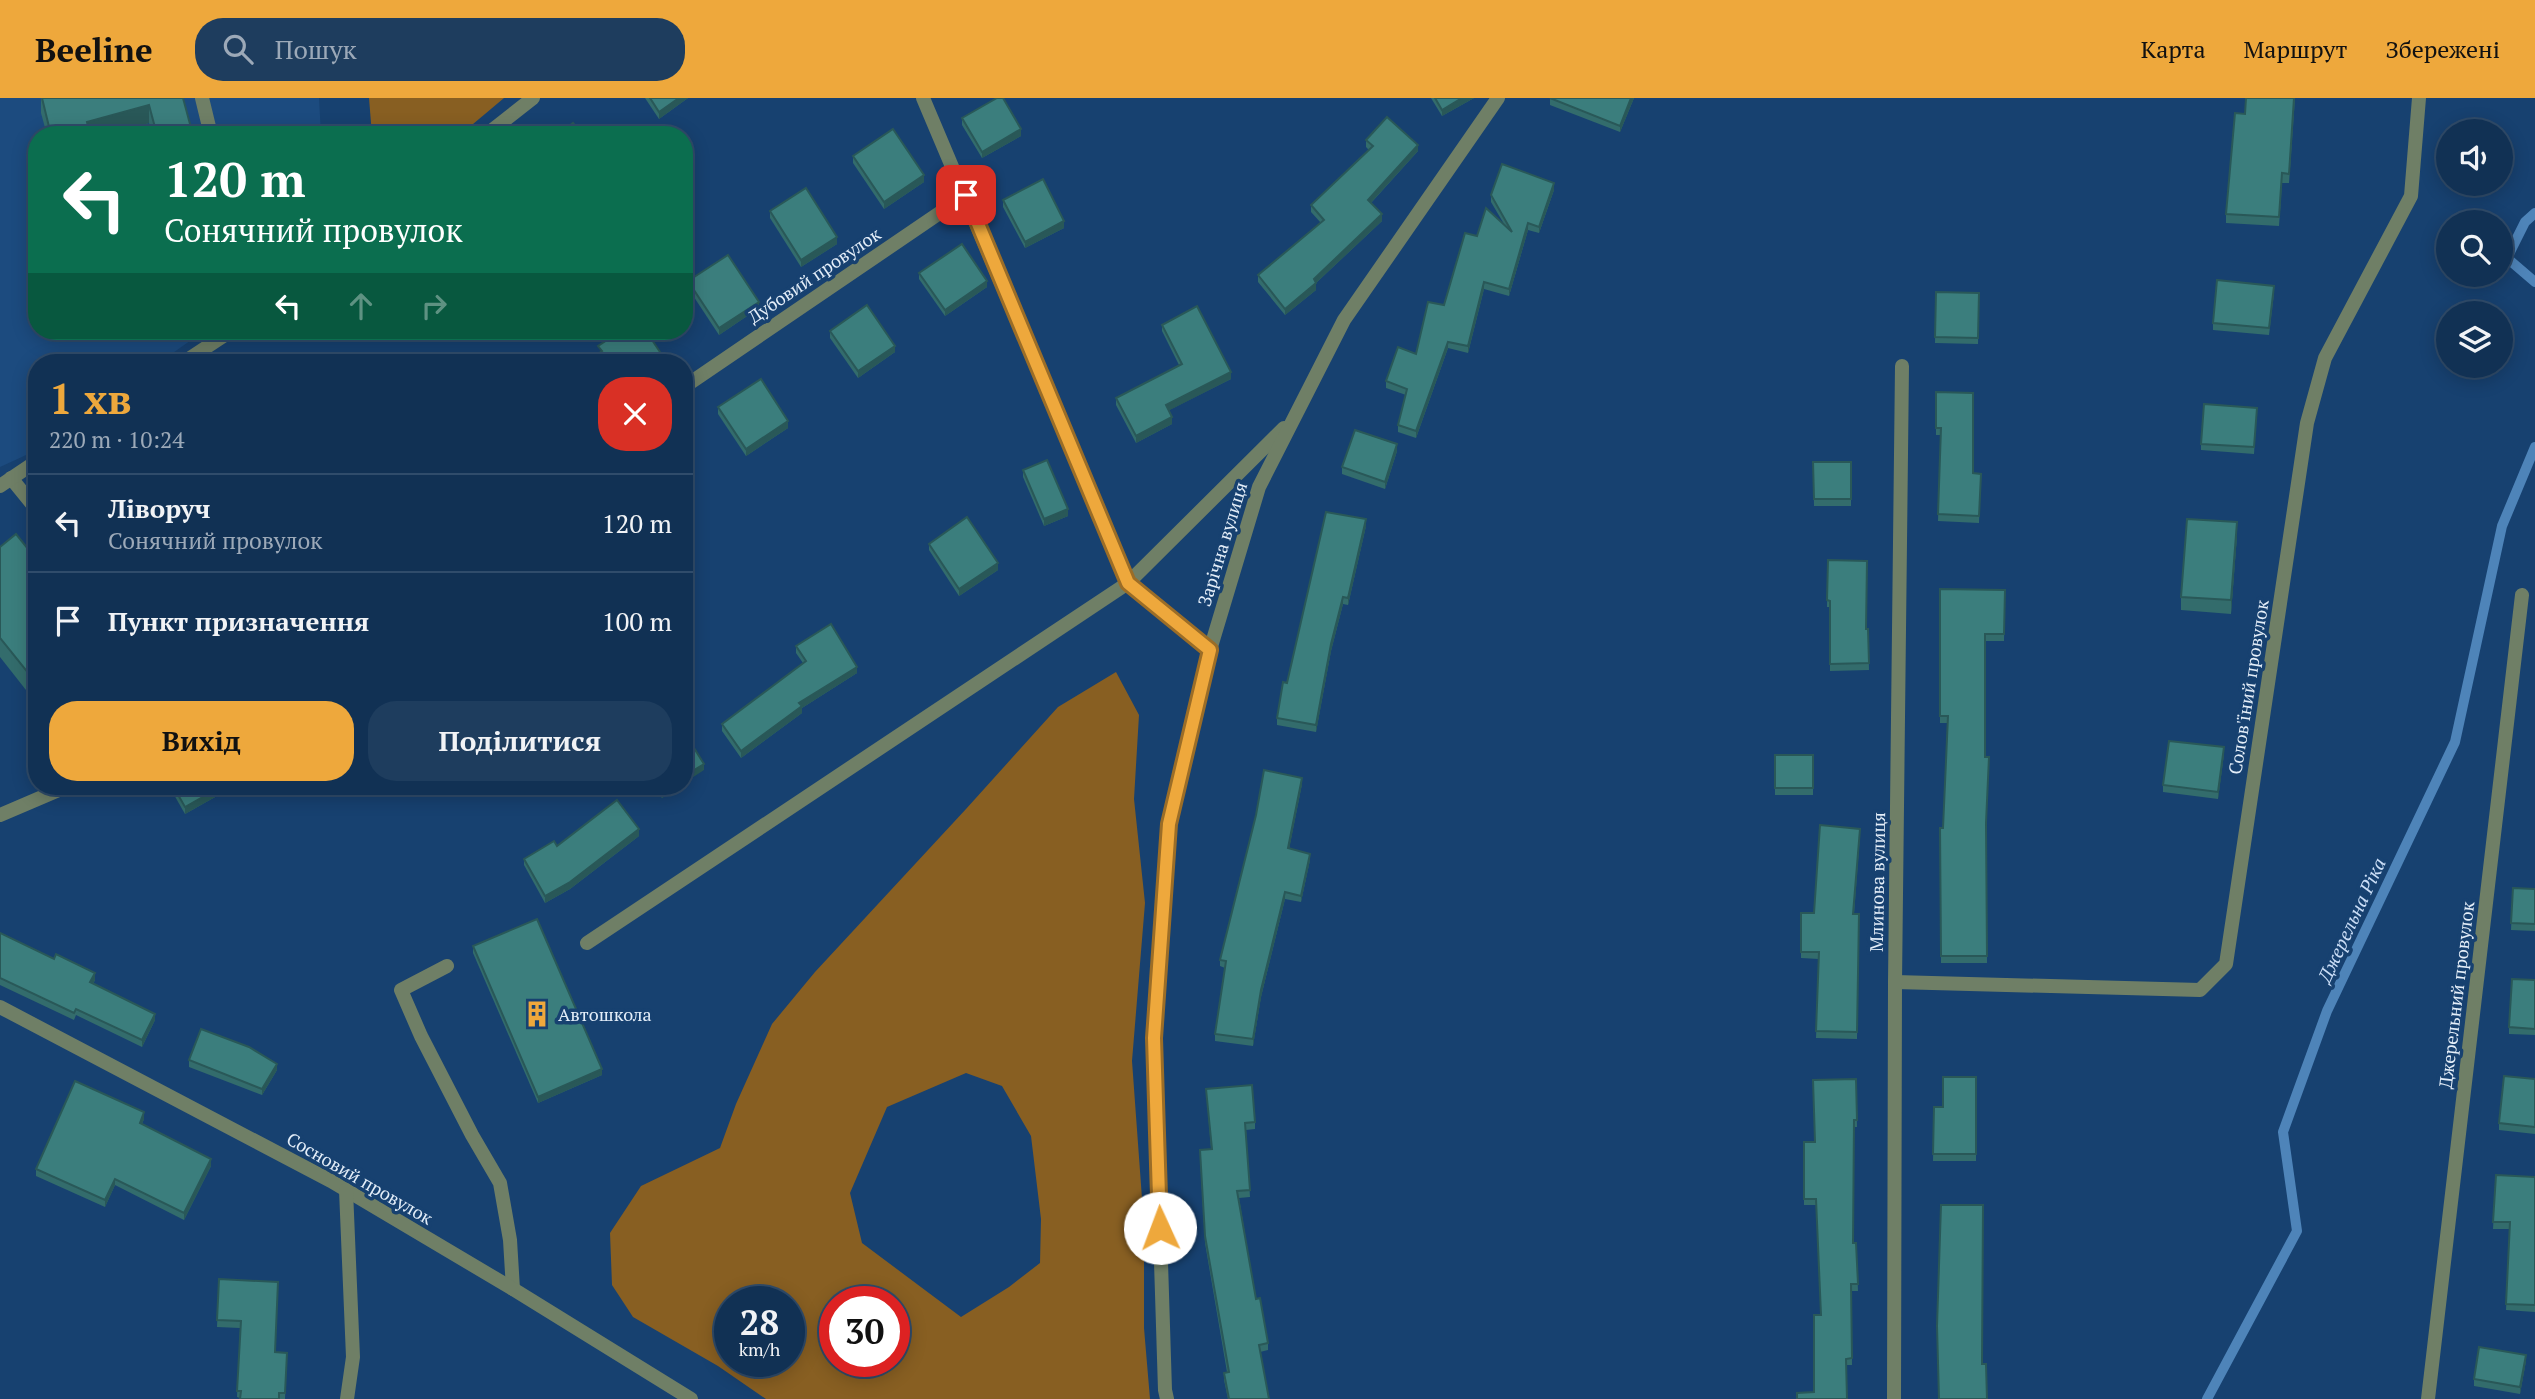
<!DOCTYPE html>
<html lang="uk">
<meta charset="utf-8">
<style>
:root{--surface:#113154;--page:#1e3d5e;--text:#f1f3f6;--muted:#9ca9b8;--line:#304c6b;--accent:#eea83c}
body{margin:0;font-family:"PT Serif",serif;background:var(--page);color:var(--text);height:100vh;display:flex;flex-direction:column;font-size:26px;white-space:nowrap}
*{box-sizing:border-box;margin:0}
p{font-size:23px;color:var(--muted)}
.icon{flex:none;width:38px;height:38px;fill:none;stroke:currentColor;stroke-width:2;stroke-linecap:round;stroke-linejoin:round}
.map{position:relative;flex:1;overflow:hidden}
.side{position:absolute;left:28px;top:256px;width:665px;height:441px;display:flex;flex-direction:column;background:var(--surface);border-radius:28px;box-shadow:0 4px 18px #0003,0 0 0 2px var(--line)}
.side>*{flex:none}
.top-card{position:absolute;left:28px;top:28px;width:665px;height:214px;border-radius:28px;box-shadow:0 4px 18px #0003,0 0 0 2px var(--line);background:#0b6e4f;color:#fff;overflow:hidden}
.tools{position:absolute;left:2436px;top:21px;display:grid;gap:14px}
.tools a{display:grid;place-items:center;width:77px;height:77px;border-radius:50%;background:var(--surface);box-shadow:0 4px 18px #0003,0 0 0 2px var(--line);font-size:35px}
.speed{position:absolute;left:714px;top:1188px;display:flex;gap:14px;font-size:35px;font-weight:700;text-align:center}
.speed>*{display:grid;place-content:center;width:91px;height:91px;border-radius:50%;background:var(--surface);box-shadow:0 4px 18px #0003,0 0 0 2px var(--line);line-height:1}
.speed small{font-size:18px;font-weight:400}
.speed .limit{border:10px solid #d22;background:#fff;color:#111}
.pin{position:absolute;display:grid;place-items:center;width:60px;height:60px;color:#fff;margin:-30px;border-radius:14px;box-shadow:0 4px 10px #0006}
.me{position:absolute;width:77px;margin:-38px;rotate:358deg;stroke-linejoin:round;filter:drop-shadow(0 0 5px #0008)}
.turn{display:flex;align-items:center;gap:24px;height:147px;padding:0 21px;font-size:32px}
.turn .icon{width:91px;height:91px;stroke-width:2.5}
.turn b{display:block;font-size:49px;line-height:60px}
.lanes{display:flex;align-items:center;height:66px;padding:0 21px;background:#0003;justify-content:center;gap:35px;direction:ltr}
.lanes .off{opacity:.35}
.round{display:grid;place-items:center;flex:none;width:74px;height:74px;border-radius:28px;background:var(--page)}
.summary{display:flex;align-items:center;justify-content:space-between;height:119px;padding:0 21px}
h1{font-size:42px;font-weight:700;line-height:52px;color:var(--accent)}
.cta{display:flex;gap:14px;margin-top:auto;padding:14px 21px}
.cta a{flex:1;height:80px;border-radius:28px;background:var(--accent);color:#111;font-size:28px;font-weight:700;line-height:80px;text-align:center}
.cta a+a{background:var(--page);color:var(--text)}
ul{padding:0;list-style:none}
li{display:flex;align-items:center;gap:21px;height:98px;padding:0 21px;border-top:2px solid var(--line)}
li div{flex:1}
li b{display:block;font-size:26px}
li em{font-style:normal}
header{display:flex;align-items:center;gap:42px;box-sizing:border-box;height:98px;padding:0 35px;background:var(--accent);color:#111}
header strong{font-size:33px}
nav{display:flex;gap:38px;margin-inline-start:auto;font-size:24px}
.search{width:490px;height:63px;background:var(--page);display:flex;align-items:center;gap:18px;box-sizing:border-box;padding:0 24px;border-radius:28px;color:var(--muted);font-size:26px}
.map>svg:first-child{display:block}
</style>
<header>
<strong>Beeline</strong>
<div class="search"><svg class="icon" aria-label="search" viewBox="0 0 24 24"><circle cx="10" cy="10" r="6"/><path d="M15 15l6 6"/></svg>Пошук</div>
<nav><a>Карта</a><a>Маршрут</a><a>Збережені</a></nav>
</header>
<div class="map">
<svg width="2535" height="1301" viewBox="0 0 2535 1301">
<rect width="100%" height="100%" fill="#174170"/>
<!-- built -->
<path fill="#1c4b7f" d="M0,0H319L321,37H37V233H204L160,264H37V352L0,369Z"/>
<!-- green -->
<g fill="#885f22" fill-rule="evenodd">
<path d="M369,0H504L460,37H372Z"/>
<path d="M1116,574L1139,617L1134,701L1145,805L1132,963L1144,1128V1230L1150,1301H766L718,1268L633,1219L612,1187L610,1135L641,1088L720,1050L736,1006L772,926L815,874L966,711L1058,609ZM966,975L1002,988L1031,1038L1041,1121L1040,1165L1009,1189L961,1219L862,1145L850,1095L887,1009ZM730,1204H789V1264H730ZM835,1204H894V1264H835Z"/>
</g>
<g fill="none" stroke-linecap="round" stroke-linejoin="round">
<!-- stream -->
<g stroke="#4e84b9" stroke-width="10">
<path d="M2535,115L2525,124L2507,160L2535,184"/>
<path d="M2207,1301L2297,1133L2283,1034L2327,913L2455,644L2502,428L2535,349"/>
</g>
<!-- service -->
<g stroke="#6f7f66" stroke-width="14">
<path d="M202,0L211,37"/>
<path d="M11,380L37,412"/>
<path d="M447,868L401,892L421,938L472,1037L500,1085L510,1142L513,1191"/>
</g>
<!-- minor -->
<g stroke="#6f7f66" stroke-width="14">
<path d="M923,0L1128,485L1210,552"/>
<path d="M486,37L533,0"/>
<path d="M184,264L231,233"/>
<path d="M684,289L966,97"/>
<path d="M0,388L37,363"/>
<path d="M0,717L68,688"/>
<path d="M587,845L1128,485L1284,330"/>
<path d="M1895,884L2200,892L2226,866L2307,325L2325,260L2411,98L2419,0"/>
<path d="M0,909L331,1083L513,1191L691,1301"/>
<path d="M346,1092L353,1259L347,1301"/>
<path d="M1167,1301L1165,1292L1154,940L1169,726L1210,552L1259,389L1344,222L1498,0"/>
<path d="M1894,1301L1895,884L1902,268"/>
<path d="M2428,1301L2522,497"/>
</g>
</g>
<!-- wall -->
<g fill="#336c6c">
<path d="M41,0H183L193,37H152L149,25L107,37H47L41,15Z"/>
<path d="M645,0H688L659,21Z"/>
<path d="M1431,0H1474L1442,18Z"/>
<path d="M1550,0H1634L1620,34L1550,7Z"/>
<path d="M2295,0L2289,85H2282L2279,128L2226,125V116L2245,16Z"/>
<path d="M962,20L1021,38L982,60L962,27Z"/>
<path d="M1366,42L1418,53L1371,105L1382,123L1316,185V192L1285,217L1258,184V177L1321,125L1311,114V107L1369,52L1366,49Z"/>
<path d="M853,58L924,84L884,111L853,65Z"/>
<path d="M1554,92L1539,135L1528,132L1509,198L1484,191L1468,255L1448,250L1416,340L1398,334V327L1406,297L1386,290V283L1416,256L1444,207L1477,138L1504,126L1491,104V97Z"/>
<path d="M1003,102L1064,130L1025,150L1003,109Z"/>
<path d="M770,113L837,146L801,169L770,120Z"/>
<path d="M919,175L987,189L945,218L919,181Z"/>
<path d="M688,183L759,210L719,237L688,190Z"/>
<path d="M1936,194L1979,195L1978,246L1935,245Z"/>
<path d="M2274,195L2269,237L2213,232V225Z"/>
<path d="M1162,227L1231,281L1169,312L1172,326L1136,345L1116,307V300L1179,267L1162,233Z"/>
<path d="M362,233H380L368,241Z"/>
<path d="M830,233L895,254L858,280L830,240Z"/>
<path d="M1936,294L1973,375L1981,376L1979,425L1938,423L1941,337H1936Z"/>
<path d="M718,309L788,330L746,358L718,316Z"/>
<path d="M2257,310L2254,356L2201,352V346Z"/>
<path d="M1397,353L1385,391L1342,376V369Z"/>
<path d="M1813,364H1851V408H1814Z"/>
<path d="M1023,372L1068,418L1044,428L1023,379Z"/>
<path d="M1366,428L1348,507L1343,506L1331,553L1316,634L1277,627V620L1287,585Z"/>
<path d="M2237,438L2231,516L2181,512V499Z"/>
<path d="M929,446L998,472L959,498L929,452Z"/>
<path d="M0,449L37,462V606L0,559Z"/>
<path d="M1828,462L1866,531H1868L1869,572L1830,573V509H1827Z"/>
<path d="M1940,491L2005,492L2004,543H1985L1987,865H1941L1940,730H1943L1948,625H1940Z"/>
<path d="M796,548L857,575L802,610V615L741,660L722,633V626L803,565L796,555Z"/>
<path d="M2224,656L2218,701L2163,694V687Z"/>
<rect x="1775" y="657" width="38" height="40"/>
<path d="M1302,686L1289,751L1310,762L1301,804L1285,801L1261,899L1253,948L1215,943V936L1225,870L1220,868V862Z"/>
<path d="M169,688H224V694L185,716Z"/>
<path d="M654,688H680L662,700Z"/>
<path d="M1860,737L1854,816H1859L1857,941L1816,940L1819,861L1801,860V815H1814Z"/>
<path d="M639,738L570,791L545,805L524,767V761L557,748Z"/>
<path d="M2513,790L2535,791V833L2511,832Z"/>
<path d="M0,835L95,882L93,886L155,922L142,949L76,917L74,922L0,887Z"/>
<path d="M473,848L602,977L538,1005L473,855Z"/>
<path d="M2535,882V937L2509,936V929Z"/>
<path d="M189,962L277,972L262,997L189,969Z"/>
<path d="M1976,979V1063H1933L1934,1009H1943Z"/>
<path d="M1856,981L1857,1029H1854L1853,1145H1856L1858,1193H1851L1852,1267H1846L1814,1294L1821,1217L1816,1107H1804V1044H1815Z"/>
<path d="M2535,981V1036L2499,1032V1025Z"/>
<path d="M1206,991L1255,1024V1031L1246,1032L1250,1099L1239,1100L1256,1201L1268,1245V1252L1260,1254L1269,1301H1228L1224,1282V1275L1227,1274L1205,1145L1200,1059L1211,1051Z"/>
<path d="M144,1021L142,1026L211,1068L184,1122L115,1087L105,1109L36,1078V1071Z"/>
<path d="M2496,1077L2535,1079V1214L2506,1212L2510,1131H2493Z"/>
<path d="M219,1181L275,1254L287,1255L285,1301H240V1300L237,1299L240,1230L217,1229Z"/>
<path d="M2526,1263L2520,1296L2474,1288V1281Z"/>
</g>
<!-- shaded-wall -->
<g fill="#295858">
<path d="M679,0H688L659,21V14Z"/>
<path d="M1462,0H1474L1442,18V12Z"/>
<path d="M1631,0H1634L1620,34V28Z"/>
<path d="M149,7V25L107,37H87V24Z"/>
<path d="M1021,31V38L982,60V54Z"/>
<path d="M1418,47V53L1368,108V102Z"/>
<path d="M924,77V84L884,111V104Z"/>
<path d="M1554,85V92L1539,135V129Z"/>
<path d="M1382,116V123L1316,185V192L1285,217V211L1314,181Z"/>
<path d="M1064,123V130L1025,150V144Z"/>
<path d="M1528,125V132L1509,198V191Z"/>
<path d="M837,139V146L801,169V162Z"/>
<path d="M987,183V189L945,218V212Z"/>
<path d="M1484,184V191L1468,255V248Z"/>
<path d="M759,204V210L719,237V230Z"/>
<path d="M370,233H380L368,241V234Z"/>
<path d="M1448,244V250L1416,340V333Z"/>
<path d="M895,248V254L858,280V273Z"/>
<path d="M1231,274V281L1166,314V307Z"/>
<path d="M1172,319V326L1136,345V338Z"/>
<path d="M788,323V330L746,358V351Z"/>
<path d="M1397,346V353L1385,391V384Z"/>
<path d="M1068,411V418L1044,428V421Z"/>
<path d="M1366,421V428L1348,507V500Z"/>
<path d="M2237,424V438L2231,516V502Z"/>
<path d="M998,465V472L959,498V491Z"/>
<path d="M1343,499V506L1331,553L1316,634V627L1331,546Z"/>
<path d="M857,569V575L802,610V615L741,660V653L799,605Z"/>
<path d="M2224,649V656L2218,701V694Z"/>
<path d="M704,666V672L684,685V678Z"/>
<path d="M1302,680V686L1288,757V750Z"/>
<path d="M222,688H224V694L185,716V709Z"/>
<path d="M670,688H680L662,700V693Z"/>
<path d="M639,731V738L570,791L545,805V798Z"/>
<path d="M1310,756V762L1301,804V798Z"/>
<path d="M1285,794V801L1261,899L1253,948V941L1261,892Z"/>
<path d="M95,875V882L90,891V884Z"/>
<path d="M155,916V922L142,949V942Z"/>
<path d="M277,966V972L262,997V991Z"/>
<path d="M602,971V977L538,1005V999Z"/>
<path d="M144,1014V1021L140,1031V1025Z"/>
<path d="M211,1061V1068L184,1122V1115Z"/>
<path d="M115,1081V1087L105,1109V1102Z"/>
<path d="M2526,1257V1263L2520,1296V1289Z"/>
</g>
<!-- building -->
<g fill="#3b7e7d" stroke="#295858" stroke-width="2">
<path d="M42,0H183L193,37H157L149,7L87,24L90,37H51Z"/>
<path d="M650,0H679L659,14Z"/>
<path d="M997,0H1003L1021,31L982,54L962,20Z"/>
<path d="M1435,0H1462L1442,12Z"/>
<path d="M1550,0H1631L1620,28Z"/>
<path d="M2246,0H2294L2289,76L2282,75L2279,119L2226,116L2235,15L2245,16Z"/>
<path d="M1387,19L1418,47L1368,102L1382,116L1314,181L1316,185L1285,211L1258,177L1324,122L1311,107L1373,48L1366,42Z"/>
<path d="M573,25L583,37H558Z"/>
<path d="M893,31L924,77L884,104L853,58Z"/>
<path d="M1502,66L1554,85L1539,129L1528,125L1509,191L1484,184L1468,248L1448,244L1416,333L1398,327L1407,291L1386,283L1398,249L1416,256L1428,204L1444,207L1465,135L1477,138L1486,110L1512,134L1491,97Z"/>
<path d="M1043,81L1064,123L1025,144L1003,102Z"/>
<path d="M806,90L837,139L801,162L770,113Z"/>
<path d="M962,146L987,183L945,212L919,175Z"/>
<path d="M728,157L759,204L719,230L688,183Z"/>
<path d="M2217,182L2274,188L2269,230L2213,225Z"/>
<path d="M1936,194L1979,195L1978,240L1935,239Z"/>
<path d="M867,207L895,248L858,273L830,233Z"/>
<path d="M1197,208L1231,274L1166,307L1172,319L1136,338L1116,300L1182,266L1162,227Z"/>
<path d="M621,233H646L666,263L664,264H586L602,253L598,248Z"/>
<path d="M761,281L788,323L746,351L718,309Z"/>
<path d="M1936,294L1973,295V375L1981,376L1979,418L1938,416L1941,330H1936Z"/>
<path d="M2204,306L2257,310L2254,349L2201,346Z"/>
<path d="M1355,332L1397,346L1385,384L1342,369Z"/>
<path d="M1047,362L1068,411L1044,421L1023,372Z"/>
<path d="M1813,364H1851V401H1814Z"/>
<path d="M1326,414L1366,421L1348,500L1343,499L1331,546L1316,627L1277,620L1283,584L1287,585Z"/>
<path d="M967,419L998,465L959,491L929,446Z"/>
<path d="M2187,421L2237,424L2231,502L2181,499Z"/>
<path d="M16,436L37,462V586L0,540V449Z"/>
<path d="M1828,462L1867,463L1866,531H1868L1869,565L1830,566V503L1827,502Z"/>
<path d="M1940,491L2005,492L2004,536H1985V659H1989L1986,725L1987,858H1941L1940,730H1943L1948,618H1940Z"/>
<path d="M831,526L857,569L799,605L802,608L741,653L722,626L806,563L796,548Z"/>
<path d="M684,634L704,666L684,678Z"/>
<path d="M2169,643L2224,649L2218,694L2163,687Z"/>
<rect x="1775" y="657" width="38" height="33"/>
<path d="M1264,672L1302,680L1288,750L1310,756L1301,798L1285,794L1261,892L1253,941L1215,936L1226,863L1220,862L1256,717Z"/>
<path d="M173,688H222L185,709Z"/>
<path d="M658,688H670L662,693Z"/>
<path d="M617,702L639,731L570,784L545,798L524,761L554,743L557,748Z"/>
<path d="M1820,727L1860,731L1853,816H1859L1857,934L1816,933L1819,854H1801V815H1814Z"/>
<path d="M2513,790L2535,791V826L2511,825Z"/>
<path d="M537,821L602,971L538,999L473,848Z"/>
<path d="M0,835L54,861L56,856L95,875L90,884L155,916L142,942L76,911L74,915L0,880Z"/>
<path d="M2512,881L2535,882V931L2509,929Z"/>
<path d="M201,931L249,949L277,966L262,991L189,962Z"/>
<path d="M2504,978L2535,981V1029L2499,1025Z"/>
<path d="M1943,979H1976V1056H1933L1934,1009H1943Z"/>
<path d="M1856,981L1857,1022H1854L1853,1145H1856L1858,1186H1851L1852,1260L1846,1261L1847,1301H1797V1295L1814,1294V1217H1821L1816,1101H1804V1044H1815L1813,982Z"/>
<path d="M75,983L144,1014L140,1025L211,1061L184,1115L115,1081L105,1102L36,1071Z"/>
<path d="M1252,987L1255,1024L1245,1025L1250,1092L1237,1093L1256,1201L1260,1200L1268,1245L1259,1247L1269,1301H1229L1224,1275L1229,1274L1205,1138L1200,1052L1212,1051L1206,991Z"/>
<path d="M2496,1077L2535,1079V1207L2506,1206L2510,1124H2493Z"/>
<path d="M1941,1107H1983L1982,1266H1986L1987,1301H1939L1937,1228Z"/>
<path d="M219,1181L278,1184L275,1254L287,1255L285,1295H279V1301H240L241,1293H237L241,1223L217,1222Z"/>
<path d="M2479,1249L2526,1257L2520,1289L2474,1281Z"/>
</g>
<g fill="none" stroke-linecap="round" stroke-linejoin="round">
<!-- route casing -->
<g stroke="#9b6d27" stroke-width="18">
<path id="route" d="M966,97L1128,485L1210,552L1169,726L1154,940L1160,1130"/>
</g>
<!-- route -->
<use href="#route" stroke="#eea83c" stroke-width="12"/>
</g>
<!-- icons -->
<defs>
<g id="building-bare" transform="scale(2.1)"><path d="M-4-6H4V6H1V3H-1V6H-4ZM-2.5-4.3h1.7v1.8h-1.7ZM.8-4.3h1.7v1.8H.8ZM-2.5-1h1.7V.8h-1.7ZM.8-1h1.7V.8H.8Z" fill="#eea83c" stroke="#174170" stroke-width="2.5" paint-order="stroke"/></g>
</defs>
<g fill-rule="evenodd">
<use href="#building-bare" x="537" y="916"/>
</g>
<g text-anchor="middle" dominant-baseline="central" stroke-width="7" stroke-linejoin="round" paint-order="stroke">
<!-- street labels -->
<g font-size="18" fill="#e4eef9" stroke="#174170">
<text transform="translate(814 177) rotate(-34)">Дубовий провулок</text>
<text transform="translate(1222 446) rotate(-73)">Зарічна вулиця</text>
<text transform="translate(2248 589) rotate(-81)">Солов'їний провулок</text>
<text transform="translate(1877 784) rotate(-89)">Млинова вулиця</text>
<text transform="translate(2456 897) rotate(-83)">Джерельний провулок</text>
<text transform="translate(360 1080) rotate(30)">Сосновий провулок</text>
</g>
<!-- poi labels -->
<g font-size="18" fill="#e4eef9" stroke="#174170" text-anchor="start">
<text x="558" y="916">Автошкола</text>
</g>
<!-- water labels -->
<g font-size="19" font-style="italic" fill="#caddf6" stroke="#174170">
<text transform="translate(2351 822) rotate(-65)">Джерельна Ріка</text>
</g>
</g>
</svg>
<div class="tools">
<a><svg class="icon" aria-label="sound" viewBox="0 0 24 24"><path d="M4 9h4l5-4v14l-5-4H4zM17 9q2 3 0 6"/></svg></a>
<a><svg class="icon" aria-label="search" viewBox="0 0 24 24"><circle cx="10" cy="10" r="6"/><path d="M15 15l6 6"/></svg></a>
<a><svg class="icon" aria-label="layers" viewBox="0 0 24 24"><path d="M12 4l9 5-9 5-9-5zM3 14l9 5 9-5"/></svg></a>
</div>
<div class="speed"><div>28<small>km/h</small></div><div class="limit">30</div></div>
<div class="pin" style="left:966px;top:97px;background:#d93025"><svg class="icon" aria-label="arrive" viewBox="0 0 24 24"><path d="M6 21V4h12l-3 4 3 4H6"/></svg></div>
<svg class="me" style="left:1160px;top:1130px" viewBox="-20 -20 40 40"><circle r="19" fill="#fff"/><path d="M0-13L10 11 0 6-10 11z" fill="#eea83c"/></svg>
<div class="top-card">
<div class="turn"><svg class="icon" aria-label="left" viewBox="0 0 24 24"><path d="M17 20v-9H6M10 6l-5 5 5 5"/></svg><div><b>120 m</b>Сонячний провулок</div></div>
<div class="lanes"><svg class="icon" aria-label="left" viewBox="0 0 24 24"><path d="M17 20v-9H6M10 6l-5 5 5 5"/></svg><svg class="icon off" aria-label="ahead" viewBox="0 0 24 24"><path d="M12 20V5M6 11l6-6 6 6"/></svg><svg class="icon off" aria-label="right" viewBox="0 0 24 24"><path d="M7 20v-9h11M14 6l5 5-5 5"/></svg></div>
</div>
<section class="side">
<div class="summary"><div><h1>1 хв</h1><p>220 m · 10:24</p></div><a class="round" style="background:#d93025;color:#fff"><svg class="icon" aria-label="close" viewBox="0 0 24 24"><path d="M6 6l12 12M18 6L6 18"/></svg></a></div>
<ul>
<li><svg class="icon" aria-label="left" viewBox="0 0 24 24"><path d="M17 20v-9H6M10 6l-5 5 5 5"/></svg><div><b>Ліворуч</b><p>Сонячний провулок</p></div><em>120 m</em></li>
<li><svg class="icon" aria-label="arrive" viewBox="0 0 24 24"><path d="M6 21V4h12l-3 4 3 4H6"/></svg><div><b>Пункт призначення</b></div><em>100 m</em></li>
</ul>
<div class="cta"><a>Вихід</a><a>Поділитися</a></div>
</section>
</div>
